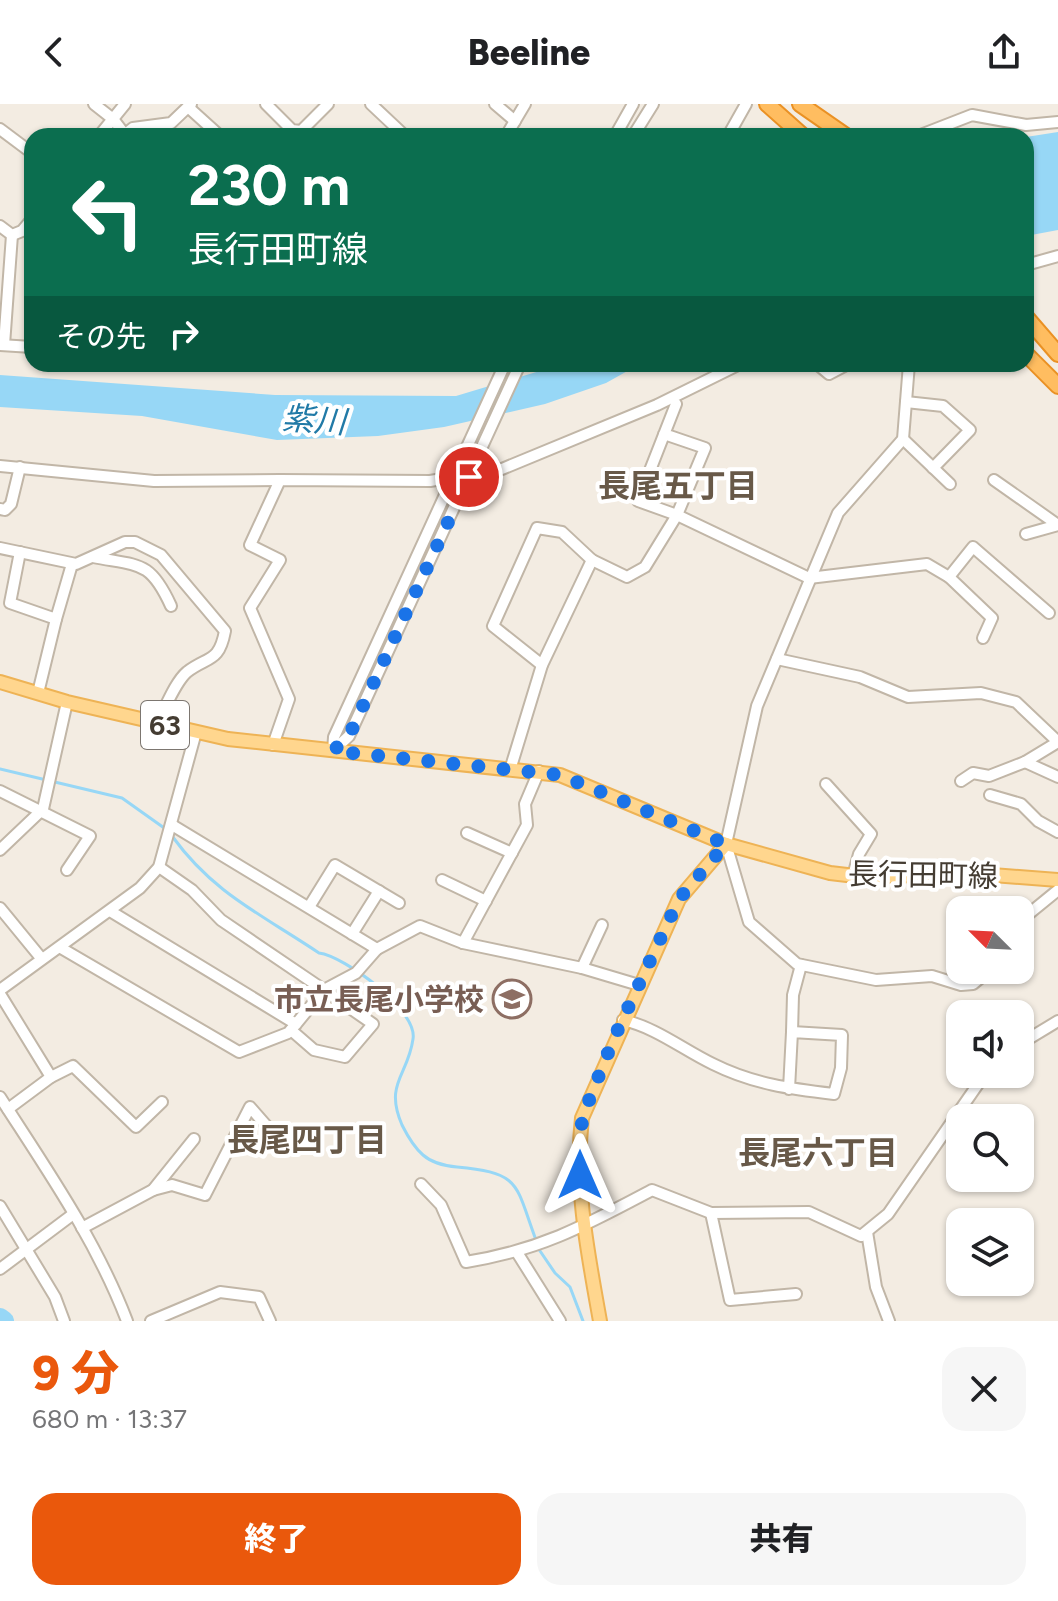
<!DOCTYPE html>
<html lang="ja">
<meta charset="utf-8">
<style>
:root{--surface:#fff;--page:#f6f6f6;--text:#202124;--muted:#757577;--accent:#ea580c}
body{margin:0;font-family:Figtree,"Noto Sans JP",sans-serif;background:var(--page);color:var(--text);height:100vh;display:flex;flex-direction:column;font-size:30px;white-space:nowrap}
*{box-sizing:border-box;margin:0}
p{font-size:26px;color:var(--muted)}
.icon{flex:none;width:44px;height:44px;fill:none;stroke:currentColor;stroke-width:2;stroke-linecap:round;stroke-linejoin:round}
.map{position:relative;height:1217px;overflow:hidden}
.panel{display:flex;flex-direction:column;background:var(--surface);flex:1}
.panel>*{flex:none}
.hud{position:absolute;left:24px;top:24px;width:1010px;height:244px;border-radius:24px;box-shadow:0 2px 6px #0004;background:#0b6e4f;color:#fff;overflow:hidden}
.needle{width:52px;rotate:294deg}
.controls{position:absolute;left:946px;top:792px;display:grid;gap:16px}
.controls a{display:grid;place-items:center;width:88px;height:88px;border-radius:16px;background:var(--surface);box-shadow:0 2px 6px #0004;font-size:40px}
.pin{position:absolute;display:grid;place-items:center;width:68px;height:68px;color:#fff;margin:-34px;border:4px solid #fff;border-radius:50%;box-shadow:0 2px 8px #0007}
.me{position:absolute;width:88px;margin:-44px;rotate:0deg;stroke-linejoin:round;filter:drop-shadow(0 0 6px #0008)}
.turn{display:flex;align-items:center;gap:28px;height:168px;padding:0 32px;font-size:36px}
.turn .icon{width:104px;height:104px;stroke-width:2.5}
.turn b{display:block;font-size:56px;line-height:68px}
.then{display:flex;align-items:center;height:76px;padding:0 32px;background:#0003;gap:16px;font-size:30px}
.round{display:grid;place-items:center;flex:none;width:84px;height:84px;border-radius:24px;background:var(--page)}
.overview{display:flex;align-items:center;justify-content:space-between;height:136px;padding:0 32px}
h1{font-size:48px;font-weight:800;line-height:60px;color:var(--accent)}
.primary-button{display:flex;gap:16px;margin-top:auto;padding:16px 32px}
.primary-button a{flex:1;height:92px;border-radius:24px;background:var(--accent);color:#fff;font-size:32px;font-weight:800;line-height:92px;text-align:center}
.primary-button a+a{background:var(--page);color:var(--text)}
header{display:flex;justify-content:space-between;align-items:center;height:104px;padding:0 32px;background:var(--surface);font-size:36px;font-weight:800}
.map>svg:first-child{display:block}
</style>
<header><svg class="icon" aria-label="back" viewBox="0 0 24 24"><path d="M15 5l-7 7 7 7"/></svg>Beeline<svg class="icon" aria-label="share" viewBox="0 0 24 24"><path d="M12 15V3M7 8l5-5 5 5M5 13v7h14v-7"/></svg></header>
<div class="map">
<svg width="1058" height="1217" viewBox="0 0 1058 1217">
<rect width="100%" height="100%" fill="#f3ece2"/>
<!-- water -->
<g fill="#97d7f6">
<path d="M1058,28V126L1026,132V33Z"/>
<path d="M563,260H640L606,279L545,300L444,323L378,332L277,336L142,312L0,303V271L275,291L456,292Z"/>
</g>
<g fill="none" stroke-linecap="round" stroke-linejoin="round">
<!-- stream -->
<g stroke="#97d7f6" stroke-width="3">
<path d="M0,665L122,694L167,726"/>
<path d="M172,732C214,790 261,810 319,849C344,852 418,906 413,935C408,972 384,979 402,1021C407,1031 415,1044 423,1051C432,1059 446,1062 457,1063C522,1069 515,1080 536,1136"/>
<path d="M538,1144L555,1169L570,1183L583,1217"/>
</g>
<!-- river -->
<path stroke="#97d7f6" stroke-width="20" d="M0,1214L4,1217"/>
<!-- minor casing -->
<g stroke="#c1b6a7" stroke-width="14">
<g id="minor">
<path d="M94,0L113,15L126,32"/>
<path d="M266,0L292,26L301,27L328,0"/>
<path d="M371,0L405,32"/>
<path d="M495,0L515,17"/>
<path d="M188,3L220,32"/>
<path d="M0,25L32,49"/>
<path d="M99,32L125,0"/>
<path d="M123,32L133,24L171,19L191,0"/>
<path d="M506,32L525,0"/>
<path d="M615,32L633,0"/>
<path d="M633,32L653,0"/>
<path d="M728,32L746,0"/>
<path d="M918,32L972,11L1026,21L1058,18"/>
<path d="M0,122L12,131L22,127L32,115"/>
<path d="M1026,161L1058,152"/>
<path d="M0,241L32,243"/>
<path d="M4,241L12,131"/>
<path d="M817,260L829,270L848,260"/>
<path d="M909,260L903,335L838,409L757,602L726,740L749,818L797,860L876,876L932,872L961,881L973,880L990,866"/>
<path d="M906,298L943,302L970,326L933,364"/>
<path d="M664,330L705,344L677,411L638,397L676,300"/>
<path d="M903,335L950,380"/>
<path d="M0,362L154,377L280,376"/>
<path d="M994,376L1058,421"/>
<path d="M0,405L5,406L11,400L20,363"/>
<path d="M1026,430L1058,421"/>
<path d="M0,444L76,460L125,438H135L161,451L225,527C219,559 208,552 187,568C175,578 165,605 157,619"/>
<path d="M20,448L10,499L56,515L72,460"/>
<path d="M93,453C139,462 150,456 171,502"/>
<path d="M949,473L992,514L983,534"/>
<path d="M777,555L860,573L908,593L981,589L1016,598L1058,638L1025,658L1058,673"/>
<path d="M542,561L493,522L537,424L562,428L592,456"/>
<path d="M38,589L56,515"/>
<path d="M273,641L289,595L250,504L280,456L250,441L280,376L430,377L502,365L657,301L740,260"/>
<path d="M333,647L349,632L520,260"/>
<path d="M333,647L334,633L505,260"/>
<path d="M510,666L542,561L592,456L627,473L645,463L677,411L809,474L927,460L949,473L973,443L1049,509"/>
<path d="M961,677L973,669L989,672L1025,658"/>
<path d="M826,680L871,730L859,750L853,772"/>
<path d="M0,687L90,732L67,766"/>
<path d="M990,691L1021,700L1038,717L1058,728"/>
<path d="M172,721L377,845L420,822L463,839L582,864L639,881"/>
<path d="M467,729L512,749"/>
<path d="M0,746L43,705L67,598"/>
<path d="M159,763L192,786L221,816L324,886L296,920"/>
<path d="M442,776L486,797"/>
<path d="M309,803L335,761L399,799"/>
<path d="M0,804L41,854"/>
<path d="M1020,817L1058,786"/>
<path d="M352,830L379,787"/>
<path d="M463,839L527,721L525,700L539,667"/>
<path d="M61,844L239,948L288,929L296,920L110,807"/>
<path d="M582,864L602,821"/>
<path d="M0,886L140,784L159,763L196,628"/>
<path d="M0,890L51,973L8,1005"/>
<path d="M623,916C657,924 682,945 713,960C753,980 791,985 834,990L841,964L842,931L792,928L789,985"/>
<path d="M291,926L314,946L345,953L373,920L324,886L356,869L377,845"/>
<path d="M792,928L793,891L801,861"/>
<path d="M1020,940L1058,917"/>
<path d="M51,973L73,962L136,1023L162,998"/>
<path d="M0,993C47,1066 96,1136 127,1217"/>
<path d="M421,1080L441,1101L466,1158C541,1146 586,1121 652,1086L711,1109L809,1108L861,1132L888,1110L985,970"/>
<path d="M153,1086L172,1081L205,1091L250,1003L286,1044"/>
<path d="M0,1102L55,1193L64,1217"/>
<path d="M711,1109L730,1196L796,1190"/>
<path d="M82,1124L153,1086L194,1035"/>
<path d="M867,1128L876,1183L889,1217"/>
<path d="M518,1150L560,1217"/>
<path d="M0,1165L72,1111"/>
<path d="M151,1217L220,1188L259,1193L270,1217"/>
</g>
</g>
<!-- major casing -->
<g stroke="#eeb355" stroke-width="16">
<g id="major">
<path d="M0,578L67,598L228,635L560,671L726,740L830,769L864,773L967,769L1058,776"/>
<path d="M600,1217C588,1150 574,1081 582,1014L679,795L726,740"/>
</g>
</g>
<!-- highway casing -->
<g stroke="#ea9124" stroke-width="18">
<g id="highway">
<path d="M767,0L803,32"/>
<path d="M800,0L846,32"/>
<path d="M1026,213L1058,250"/>
<path d="M1026,250L1058,282"/>
</g>
</g>
<!-- minor -->
<use href="#minor" stroke="#fff" stroke-width="10"/>
<!-- major -->
<use href="#major" stroke="#ffd68e" stroke-width="12"/>
<!-- highway -->
<use href="#highway" stroke="#ffbd60" stroke-width="14"/>
</g>
<g fill="none" stroke-linecap="round" stroke-linejoin="round">
<!-- route -->
<path stroke="#1a73e8" stroke-width="14" stroke-dasharray="0 25.2" d="M469,373L349,632L333,647L560,671L726,740L679,795L614,934L582,1014L580,1071"/>
</g>
<!-- icons -->
<defs>
<g id="school-ring" transform="scale(2)"><circle r="9.5" fill="#fff" stroke="#8d6e63" stroke-width="1.5"/><path d="M0-5L7-2L0 1L-7-2ZM-4 1L0 2.5L4 1V4Q0 6-4 4Z" fill="#8d6e63"/></g>
</defs>
<g fill-rule="evenodd">
<use href="#school-ring" x="512" y="895"/>
</g>
<g text-anchor="middle" dominant-baseline="central" stroke-width="8" stroke-linejoin="round" paint-order="stroke">
<!-- shield labels -->
<rect fill="#fff" stroke="#7c7670" stroke-width="2" x="141" y="597" width="48" height="48" rx="6"/>
<g font-size="28" font-weight="bold" fill="#443c32">
<text x="165" y="621">63</text>
</g>
<!-- street labels -->
<g font-size="30" fill="#443c32" stroke="#fff">
<text transform="translate(923 771) rotate(1)">長行田町線</text>
</g>
<!-- education labels -->
<g font-size="30" font-weight="bold" fill="#785e54" stroke="#fff" text-anchor="end">
<text x="484" y="895">市立長尾小学校</text>
</g>
<!-- water labels -->
<g font-size="32" font-style="italic" fill="#217aa7" stroke="#fff">
<text transform="translate(314 316) rotate(4)">紫川</text>
</g>
<!-- neighbourhood labels -->
<g font-size="32" font-weight="bold" fill="#685948" stroke="#fff">
<text x="678" y="382">長尾五丁目</text>
<text x="307" y="1036">長尾四丁目</text>
<text x="818" y="1049">長尾六丁目</text>
</g>
</g>
</svg>
<div class="controls">
<a><svg class="needle" viewBox="-14 -14 28 28"><path d="M0-13l5 13h-10z" fill="#e53935"/><path d="M0 13l5-13h-10z" fill="#757577"/></svg></a>
<a><svg class="icon" aria-label="sound" viewBox="0 0 24 24"><path d="M4 9h4l5-4v14l-5-4H4zM17 9q2 3 0 6"/></svg></a>
<a><svg class="icon" aria-label="search" viewBox="0 0 24 24"><circle cx="10" cy="10" r="6"/><path d="M15 15l6 6"/></svg></a>
<a><svg class="icon" aria-label="layers" viewBox="0 0 24 24"><path d="M12 4l9 5-9 5-9-5zM3 14l9 5 9-5"/></svg></a>
</div>
<div class="pin" style="left:469px;top:373px;background:#d93025"><svg class="icon" aria-label="arrive" viewBox="0 0 24 24"><path d="M6 21V4h12l-3 4 3 4H6"/></svg></div>
<svg class="me" style="left:580px;top:1071px" viewBox="-20 -20 40 40"><path d="M0-17L14 15 0 8-14 15z" fill="#1a73e8" stroke="#fff" stroke-width="4"/></svg>
<div class="hud">
<div class="turn"><svg class="icon" aria-label="left" viewBox="0 0 24 24"><path d="M17 20v-9H6M10 6l-5 5 5 5"/></svg><div><b>230 m</b>長行田町線</div></div>
<div class="then">その先<svg class="icon" aria-label="right" viewBox="0 0 24 24"><path d="M7 20v-9h11M14 6l5 5-5 5"/></svg></div>
</div>
</div>
<section class="panel">
<div class="overview"><div><h1>9 分</h1><p>680 m · 13:37</p></div><a class="round"><svg class="icon" aria-label="close" viewBox="0 0 24 24"><path d="M6 6l12 12M18 6L6 18"/></svg></a></div>
<div class="primary-button"><a>終了</a><a>共有</a></div>
</section>
